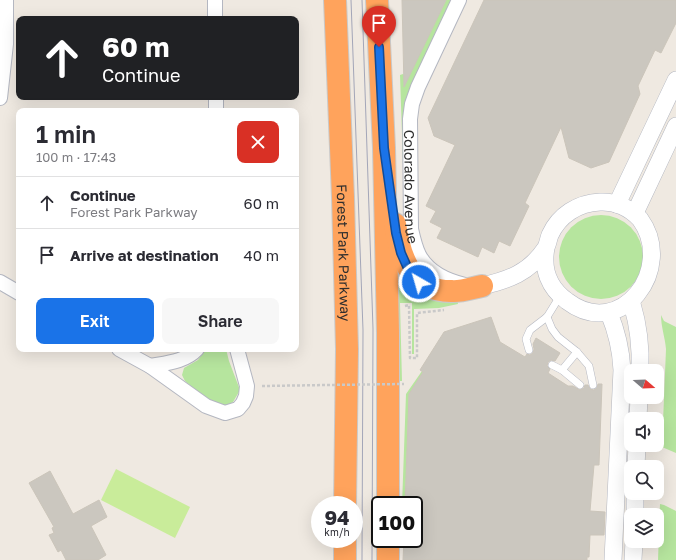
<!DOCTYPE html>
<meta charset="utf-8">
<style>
:root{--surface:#fff;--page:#f7f7f7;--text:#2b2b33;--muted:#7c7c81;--line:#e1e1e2;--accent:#1a73e8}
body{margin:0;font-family:"Golos Text",sans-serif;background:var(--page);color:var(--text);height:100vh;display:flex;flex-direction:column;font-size:15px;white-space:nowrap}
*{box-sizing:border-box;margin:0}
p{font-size:13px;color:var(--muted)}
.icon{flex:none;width:22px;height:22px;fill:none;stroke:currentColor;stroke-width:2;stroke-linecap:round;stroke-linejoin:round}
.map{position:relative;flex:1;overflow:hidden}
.side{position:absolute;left:16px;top:108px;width:283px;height:244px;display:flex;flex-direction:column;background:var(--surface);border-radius:8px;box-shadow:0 4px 16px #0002}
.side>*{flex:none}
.guide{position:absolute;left:16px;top:16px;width:283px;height:84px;border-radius:8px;box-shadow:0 4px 16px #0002;background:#202124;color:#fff;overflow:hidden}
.needle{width:26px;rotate:109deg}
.controls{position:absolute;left:624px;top:364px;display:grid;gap:8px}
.controls a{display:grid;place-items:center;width:40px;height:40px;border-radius:8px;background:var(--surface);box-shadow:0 4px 16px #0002;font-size:20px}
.speed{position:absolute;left:311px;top:496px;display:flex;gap:8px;font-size:20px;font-weight:700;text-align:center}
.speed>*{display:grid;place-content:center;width:52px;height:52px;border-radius:50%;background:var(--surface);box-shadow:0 4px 16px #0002;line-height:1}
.speed small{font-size:10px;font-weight:400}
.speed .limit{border:2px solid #111;border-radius:6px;background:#fff;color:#111}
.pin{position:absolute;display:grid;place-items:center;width:34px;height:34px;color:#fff;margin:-41px -17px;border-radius:50% 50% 50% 0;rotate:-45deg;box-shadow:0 0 4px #0007}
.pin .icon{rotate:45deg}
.me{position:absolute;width:44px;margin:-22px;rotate:322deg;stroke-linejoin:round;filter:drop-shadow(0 0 3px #0008)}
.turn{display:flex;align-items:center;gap:14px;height:84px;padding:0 20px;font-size:18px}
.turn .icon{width:52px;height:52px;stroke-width:2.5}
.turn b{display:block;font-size:28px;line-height:34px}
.round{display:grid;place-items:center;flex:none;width:42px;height:42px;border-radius:8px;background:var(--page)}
.head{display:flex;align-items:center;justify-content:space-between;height:68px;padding:0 20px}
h1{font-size:24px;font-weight:600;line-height:30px}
.cta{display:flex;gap:8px;margin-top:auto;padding:8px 20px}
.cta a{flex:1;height:46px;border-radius:8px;background:var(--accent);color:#fff;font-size:16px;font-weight:600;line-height:46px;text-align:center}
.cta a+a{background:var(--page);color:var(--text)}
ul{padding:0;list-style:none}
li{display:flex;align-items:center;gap:12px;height:52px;padding:0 20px;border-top:1px solid var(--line)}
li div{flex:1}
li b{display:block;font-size:15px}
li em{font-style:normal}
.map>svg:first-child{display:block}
</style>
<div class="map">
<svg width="676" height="560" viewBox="0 0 676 560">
<rect width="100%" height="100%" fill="#efe9e1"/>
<!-- green -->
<g fill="#b6e59e">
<path d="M446,0H453L413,86L404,195L400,75L403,74L408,77Z"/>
<circle cx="601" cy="257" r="42"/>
<path d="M402,282L414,290L457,298L458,304L439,308L414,309V354H412V303H400L402,381H399L398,285L399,283Z"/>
<path d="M661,315L664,321L676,327V453L662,447L666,349C665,337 661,327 661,315Z"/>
<path d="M206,349H226L229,361L240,390L233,402L222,408L216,407L185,381L182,375L184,368L198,360Z"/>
<path d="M422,371L423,372L409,395L405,505H402L406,394Z"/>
<path d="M660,504L664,505L676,511V560H658Z"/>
</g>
<!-- pitch -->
<path fill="#c9ec9a" d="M116,469L190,507L175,538L101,500Z"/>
<!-- building -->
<g fill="#cbc7bf" stroke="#cbc5ba">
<path d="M402,0H446L404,87Z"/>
<path d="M484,0H676V23L661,53L655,50L638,86L640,94L609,162L591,168L569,158L561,127L525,203L529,206L510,246L499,241L494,253L482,247L478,257L437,238L442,228L430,222L436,211L426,206L455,145L434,136L428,118Z"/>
<path d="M491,317L500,342L525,357L527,354L530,355L533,353L534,349L533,344L536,338L560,353L555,361L551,360L548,362L547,366L550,369L548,373L568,386H573L580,390L584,388L585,385H588L590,389L594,390L597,388L598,384H602L599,465H594L590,511L605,512L604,535H590L589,557H587V560H403L404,539H414V505H405L409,394L423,372L420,370L444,332Z"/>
<path d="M50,471L73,514L99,500L107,517L91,526L106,555L98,560H66L61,550L58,552L49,535L54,533L52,528L54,527L29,483Z"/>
</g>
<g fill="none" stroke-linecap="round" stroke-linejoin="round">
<!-- service casing -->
<g stroke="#b4b7c1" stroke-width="8">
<g id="service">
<path d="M547,317L552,329L558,337L577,352L589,366L593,385"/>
<path d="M529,350L526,339L530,330L547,317L560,296"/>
<path d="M552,365L562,370L580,385"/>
<path d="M562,370L577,352"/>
</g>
</g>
<!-- minor casing -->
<g stroke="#b4b7c1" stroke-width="16">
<g id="minor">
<path d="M215,0V19"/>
<path id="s1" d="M459,0L418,87L412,104L410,119L411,229C413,238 415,247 419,255C428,272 448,281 465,285"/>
<path d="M216,97V111"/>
<path d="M0,98L6,44V0"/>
<path d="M0,282L19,293"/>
<path d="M119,349L150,366L206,406L225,413L238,409L243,403L246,396L247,386L237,349"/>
<path d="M150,366C166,363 185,362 197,349"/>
</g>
</g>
<!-- tertiary casing -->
<g stroke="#b4b7c1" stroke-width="18">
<g id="tertiary">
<path d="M617,204L676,80"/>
<path d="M635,213L676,126"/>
<path d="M482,286C508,280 529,273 545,249C548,245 548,240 550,235C559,215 578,203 600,202C615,201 630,208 640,219C676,268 621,342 567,301C549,288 542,269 546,248"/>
<path d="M632,304C639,327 641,346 640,371"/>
<path d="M609,313C617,332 621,350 622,370L613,560"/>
<path d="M638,419L639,397"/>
<path d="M636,467L637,445"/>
<path d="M635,515V493"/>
<path d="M633,560L634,541"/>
</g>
</g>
<!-- motorway casing -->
<g stroke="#c9c9c9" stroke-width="24">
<g id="motorway">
<path id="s2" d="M335,0L343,197L347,349L345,505"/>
<path d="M377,0L384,148L388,333V505"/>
<path d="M395,224C400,258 411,291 451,291C461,292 472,288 482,286"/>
<path d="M388,539V560"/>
<path d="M345,560V539"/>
</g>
</g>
<!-- path -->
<g stroke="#c9c9c9" stroke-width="2.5" stroke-dasharray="3 2" stroke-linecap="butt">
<path d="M405,306L409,305L410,358H417V313L444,310"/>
<path d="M262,386L327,385"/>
</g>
<!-- service -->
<use href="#service" stroke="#fff" stroke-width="7"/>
<!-- minor -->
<use href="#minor" stroke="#fff" stroke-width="14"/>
<!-- tertiary -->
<use href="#tertiary" stroke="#fff" stroke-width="17"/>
<!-- motorway -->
<use href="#motorway" stroke="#ffa35c" stroke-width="22"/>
<!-- tram -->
<g stroke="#a3a6b8" stroke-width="1">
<path d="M351,0L363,330L362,560"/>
<path d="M362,0L373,329L372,560"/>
</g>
<!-- path-bridge -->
<path stroke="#c9c9c9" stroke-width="2.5" stroke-dasharray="3 2" stroke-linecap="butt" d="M327,385L404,384"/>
</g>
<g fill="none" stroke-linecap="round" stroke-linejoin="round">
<!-- route casing -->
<g stroke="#114b97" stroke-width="10">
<path id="route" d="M379,47L384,148L396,233L401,253L409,271L419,282"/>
</g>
<!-- route -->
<use href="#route" stroke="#1a73e8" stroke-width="7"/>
</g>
<g text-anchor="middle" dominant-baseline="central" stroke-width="3" stroke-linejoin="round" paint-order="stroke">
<!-- street labels -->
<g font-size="14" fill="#2e2e2e" stroke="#fff">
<text stroke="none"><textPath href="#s1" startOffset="197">Colorado Avenue</textPath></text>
<text stroke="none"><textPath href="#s2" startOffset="253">Forest Park Parkway</textPath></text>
</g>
</g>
</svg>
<div class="controls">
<a><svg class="needle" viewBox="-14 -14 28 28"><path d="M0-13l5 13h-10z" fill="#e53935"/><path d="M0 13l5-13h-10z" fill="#7c7c81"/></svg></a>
<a><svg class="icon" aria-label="sound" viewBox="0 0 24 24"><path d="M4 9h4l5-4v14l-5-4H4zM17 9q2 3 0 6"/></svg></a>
<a><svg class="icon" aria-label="search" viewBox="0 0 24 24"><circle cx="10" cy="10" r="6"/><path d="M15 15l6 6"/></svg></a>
<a><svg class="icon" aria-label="layers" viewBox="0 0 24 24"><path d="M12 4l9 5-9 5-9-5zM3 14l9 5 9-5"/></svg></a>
</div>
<div class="speed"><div>94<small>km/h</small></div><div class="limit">100</div></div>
<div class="pin" style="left:379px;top:47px;background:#d93025"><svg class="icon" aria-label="arrive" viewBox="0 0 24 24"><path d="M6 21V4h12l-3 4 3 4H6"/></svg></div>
<svg class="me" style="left:419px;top:282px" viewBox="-20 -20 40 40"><circle r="17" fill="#1a73e8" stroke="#fff" stroke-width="3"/><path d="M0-11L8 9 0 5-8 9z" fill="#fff"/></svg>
<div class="guide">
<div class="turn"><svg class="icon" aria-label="ahead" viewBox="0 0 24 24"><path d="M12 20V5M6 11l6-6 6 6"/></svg><div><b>60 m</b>Continue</div></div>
</div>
<section class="side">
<div class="head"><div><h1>1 min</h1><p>100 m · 17:43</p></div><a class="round" style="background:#d93025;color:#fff"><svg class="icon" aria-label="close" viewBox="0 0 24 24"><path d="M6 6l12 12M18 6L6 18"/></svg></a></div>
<ul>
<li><svg class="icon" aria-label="ahead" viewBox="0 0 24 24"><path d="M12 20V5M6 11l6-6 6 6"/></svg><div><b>Continue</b><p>Forest Park Parkway</p></div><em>60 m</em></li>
<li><svg class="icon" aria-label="arrive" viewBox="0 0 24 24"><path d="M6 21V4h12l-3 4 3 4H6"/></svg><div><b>Arrive at destination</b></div><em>40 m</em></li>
</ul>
<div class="cta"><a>Exit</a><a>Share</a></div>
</section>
</div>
